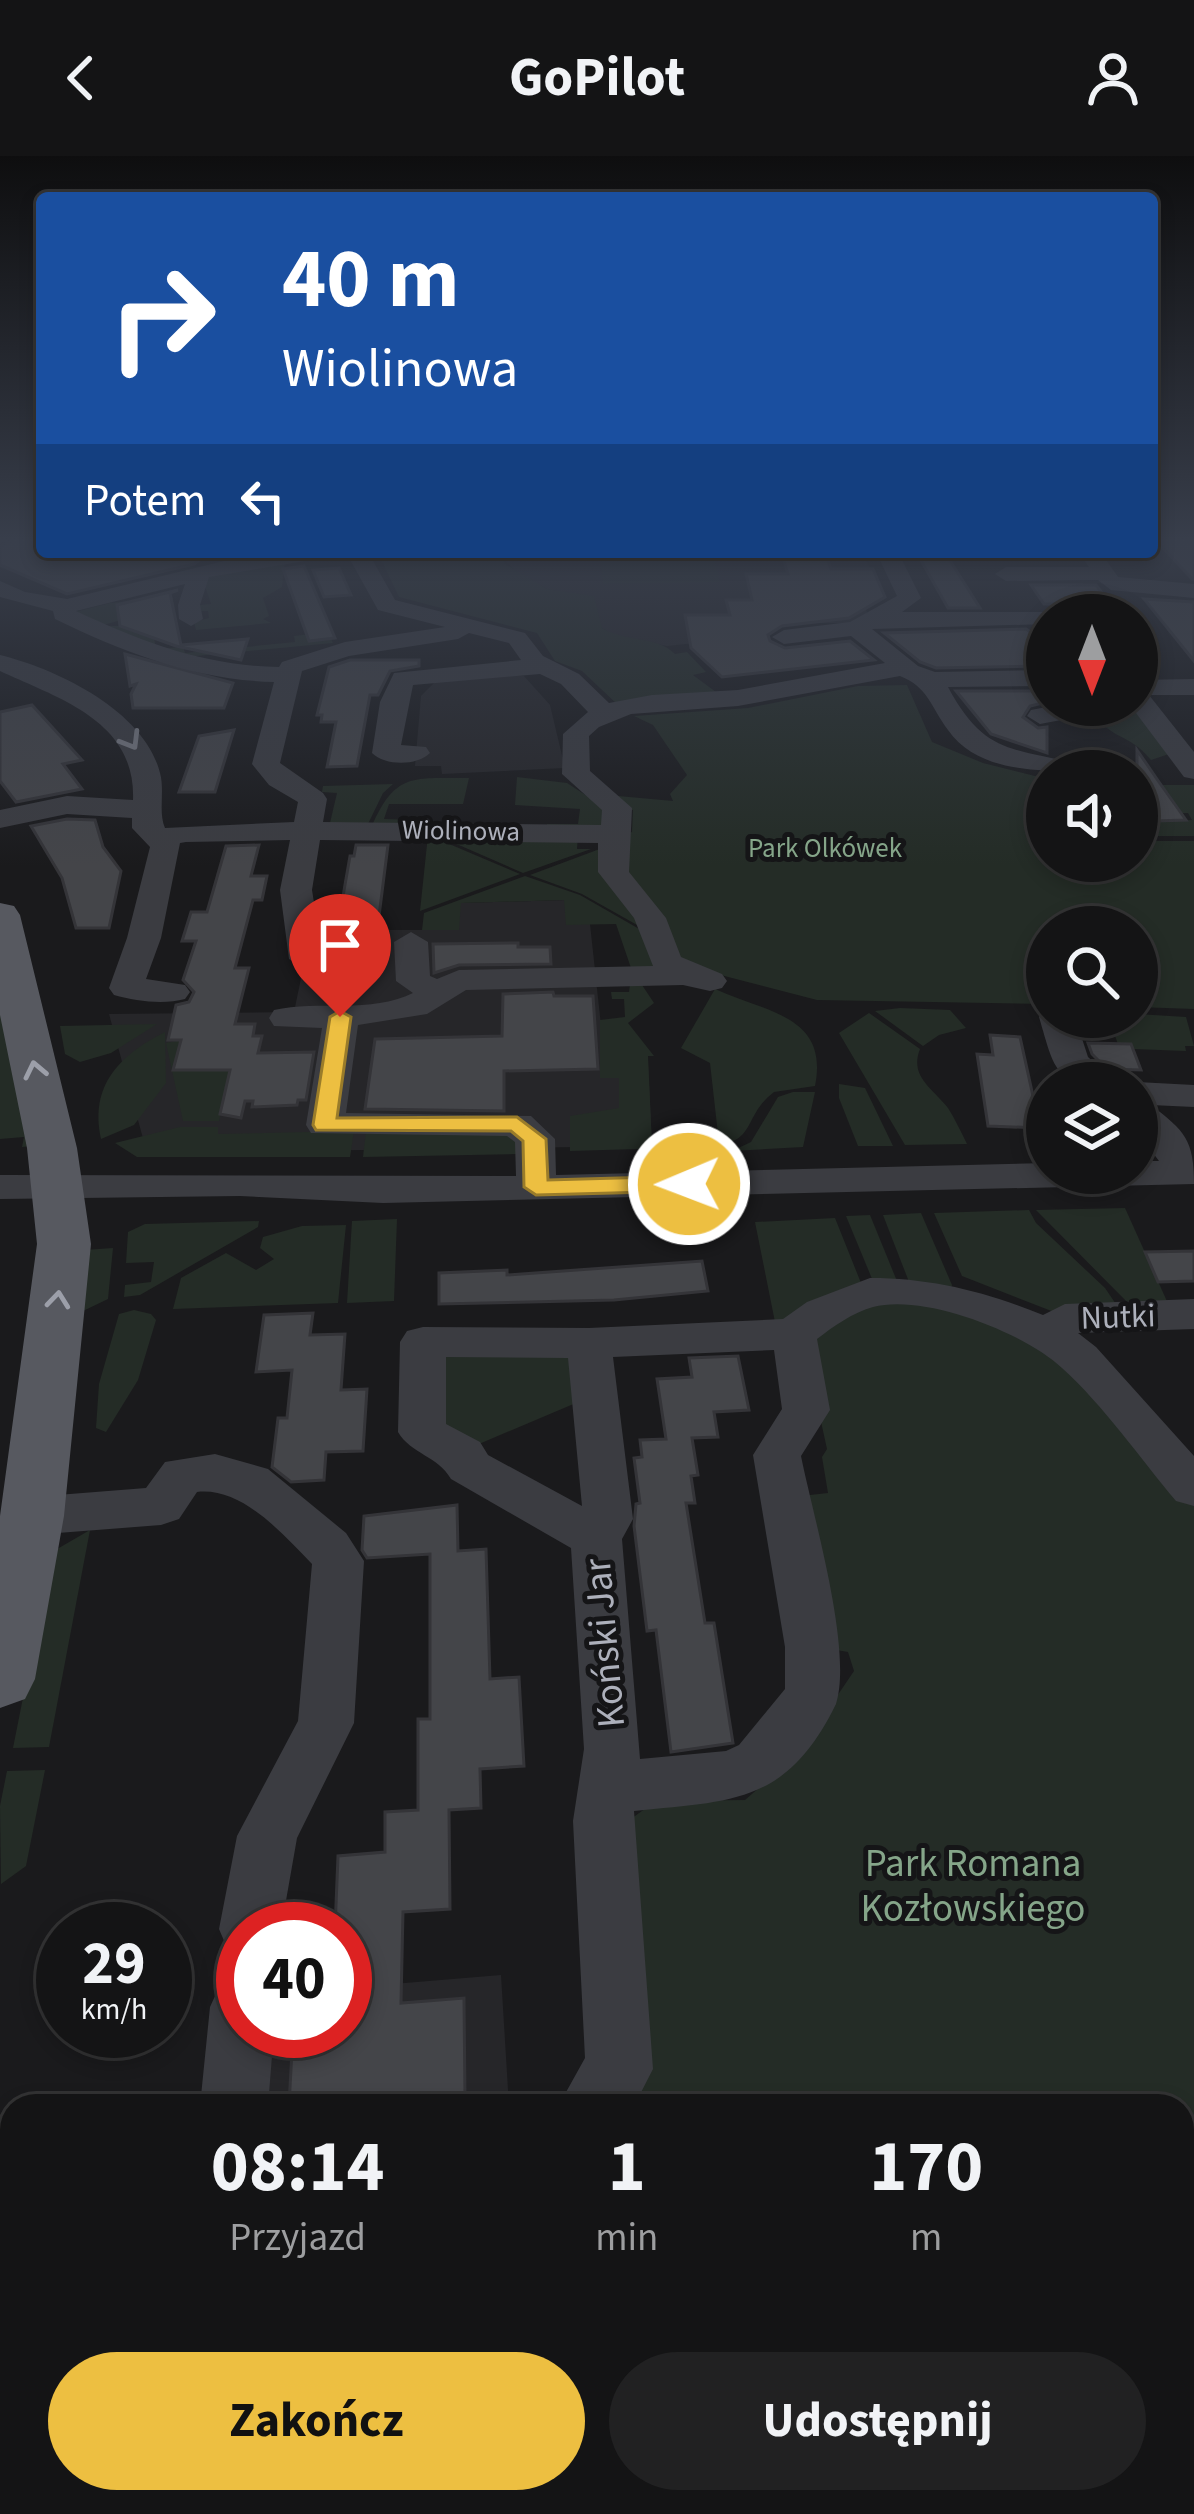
<!DOCTYPE html>
<html lang="pl">
<meta charset="utf-8">
<style>
:root{--surface:#141415;--page:#212122;--text:#f1f3f6;--muted:#9d9ea0;--line:#333334;--accent:#edbf41}
body{margin:0;font-family:"Source Sans 3",sans-serif;background:var(--page);color:var(--text);height:100vh;display:flex;flex-direction:column;font-size:45px;white-space:nowrap}
*{box-sizing:border-box;margin:0}
p{font-size:39px;color:var(--muted)}
.icon{flex:none;width:66px;height:66px;fill:none;stroke:currentColor;stroke-width:2;stroke-linecap:round;stroke-linejoin:round}
.map{position:relative;flex:1;overflow:hidden}
.sheet{position:absolute;left:0px;top:1938px;width:1194px;height:420px;display:flex;flex-direction:column;background:var(--surface);border-radius:36px 36px 0 0;box-shadow:0 6px 18px #0003,0 0 0 3px var(--line)}
.sheet>*{flex:none}
.hud{position:absolute;left:36px;top:36px;width:1122px;height:366px;border-radius:12px;box-shadow:0 6px 18px #0003,0 0 0 3px var(--line);background:#1a4fa0;color:#fff;overflow:hidden}
.needle{width:78px;rotate:180deg}
.fabs{position:absolute;left:1026px;top:438px;display:grid;gap:24px}
.fabs a{display:grid;place-items:center;width:132px;height:132px;border-radius:50%;background:var(--surface);box-shadow:0 6px 18px #0003,0 0 0 3px var(--line);font-size:60px}
.speed{position:absolute;left:36px;top:1746px;display:flex;gap:24px;font-size:60px;font-weight:700;text-align:center}
.speed>*{display:grid;place-content:center;width:156px;height:156px;border-radius:50%;background:var(--surface);box-shadow:0 6px 18px #0003,0 0 0 3px var(--line);line-height:1}
.speed small{font-size:30px;font-weight:400}
.speed .limit{border:18px solid #d22;background:#fff;color:#111}
.pin{position:absolute;display:grid;place-items:center;width:102px;height:102px;color:#fff;margin:-123px -51px;border-radius:50% 50% 50% 0;rotate:-45deg;box-shadow:0 0 12px #0007}
.pin .icon{rotate:45deg}
.me{position:absolute;width:132px;margin:-66px;rotate:269deg;stroke-linejoin:round;filter:drop-shadow(0 0 9px #0008)}
.turn{display:flex;align-items:center;gap:42px;height:252px;padding:0 48px;font-size:54px}
.turn .icon{width:156px;height:156px;stroke-width:2.5}
.turn b{display:block;font-size:84px;line-height:102px}
.then{display:flex;align-items:center;height:114px;padding:0 48px;background:#0003;gap:24px;font-size:45px}
.eta{display:flex;justify-content:space-evenly;align-items:center;height:204px;text-align:center}
.eta b{font-size:72px;font-weight:700;line-height:84px}
.button{display:flex;gap:24px;margin-top:auto;padding:24px 48px}
.button a{flex:1;height:138px;border-radius:72px;background:var(--accent);color:#111;font-size:48px;font-weight:700;line-height:138px;text-align:center}
.button a+a{background:var(--page);color:var(--text)}
header{display:flex;justify-content:space-between;align-items:center;height:156px;padding:0 48px;background:var(--surface);font-size:54px;font-weight:700}
.map>svg:first-child{display:block}
</style>
<header><svg class="icon" aria-label="back" viewBox="0 0 24 24"><path d="M15 5l-7 7 7 7"/></svg>GoPilot<svg class="icon" aria-label="person" viewBox="0 0 24 24"><circle cx="12" cy="8" r="4"/><path d="M4 21q1-7 8-7t8 7"/></svg></header>
<div class="map">
<svg width="1194" height="2358" viewBox="0 0 1194 2358">
<rect width="100%" height="100%" fill="#1a1a1c"/>
<!-- built -->
<g fill="#262629">
<path d="M615,396H878L879,400L864,402L877,423H865L862,446L870,462L863,467H793L770,459L775,475L761,476L762,480L667,490L616,481L602,472L579,440L547,433L518,417L502,402Z"/>
<path d="M506,519L524,520L550,549L565,612L442,618L441,610H415L421,540L437,524Z"/>
<path d="M565,744L590,768L605,906H648L652,990L147,997L109,858L294,856L311,774H458L460,747Z"/>
<path d="M501,1819L509,1950H260L263,1875H345V1832Z"/>
</g>
<!-- green -->
<g fill="#242c26">
<path d="M367,396L507,400L503,402L505,408L547,433L594,440L602,472C624,486 658,480 675,498L687,496L706,516L693,519L720,539L619,550L582,515L555,505L537,477L399,441L378,397Z"/>
<path d="M714,402L720,426L603,428L600,404Z"/>
<path d="M285,404L282,431L263,442L269,460L263,463L271,467L196,474L194,466L209,462L208,455H198L200,449L211,448L204,427L211,417Z"/>
<path d="M172,441L174,449L100,470H152L156,493L183,491L185,497L295,486L294,480L319,477L323,466L333,487L165,503L67,458L110,447Z"/>
<path d="M907,529L932,586L983,607L1047,623V705H1137V685H1194V853L1137,851V771H1047V848L817,844L678,808L621,728L622,679L632,676L633,654L623,653L618,640L673,645L670,638L687,619L653,569L634,560L748,552L858,530Z"/>
<path d="M1113,549L1139,551L1172,597L1151,604C1127,575 1112,586 1093,555Z"/>
<path d="M517,621L567,627L610,655L602,671L547,673V668H578L580,653L515,649Z"/>
<path d="M469,622L463,648H389L384,663L414,664L412,671L372,670C396,615 414,623 469,622Z"/>
<path d="M393,628L383,637L367,670L330,667L337,637L322,636L323,630Z"/>
<path d="M1161,629H1194V680H1146L1137,667V656H1149L1155,665L1192,664L1188,657H1181Z"/>
<path d="M429,676L578,679L577,693H591L523,717Z"/>
<path d="M428,679L520,718L420,755Z"/>
<path d="M605,691C602,744 610,718 634,746C640,752 643,766 646,774L582,738L530,719Z"/>
<path d="M525,720L580,739L641,774L655,812H631L616,768L566,769L564,744L461,747L459,774H422L424,757Z"/>
<path d="M630,828L642,829L654,847L628,867L654,900H648L652,989L672,992L570,995V960L619,952V922H600V864L625,861L624,843H612L611,836H629Z"/>
<path d="M715,833C768,857 829,860 815,930L774,936C740,962 760,988 704,991L719,987L710,907L681,892Z"/>
<path d="M0,834L32,990L22,991L24,981L0,983Z"/>
<path d="M900,852L950,854L966,872L939,879L923,890L875,855Z"/>
<path d="M869,857L920,893C909,921 933,932 948,952C955,963 961,976 967,988L905,989L839,877Z"/>
<path d="M1137,858L1186,861L1194,890H1185L1186,895L1133,893L1118,888L1108,861Z"/>
<path d="M157,868L111,897L80,906L65,898L60,870Z"/>
<path d="M165,876L166,927L134,969L101,983C89,929 120,899 165,876Z"/>
<path d="M181,884L174,914H230L219,965H183L166,887Z"/>
<path d="M839,928L865,932L893,990H858L839,942Z"/>
<path d="M793,936H815L803,991L732,995L751,986L778,941Z"/>
<path d="M180,971H218V978L354,975L350,1001H137L115,987Z"/>
<path d="M366,975L518,979L517,998L363,1001Z"/>
<path d="M1125,1052L1170,1152L1134,1153L1036,1054Z"/>
<path d="M1029,1054L1036,1067L1105,1132L1120,1154L1054,1156L962,1120L934,1057Z"/>
<path d="M921,1057L952,1129L951,1133L911,1131L883,1059Z"/>
<path d="M870,1059L899,1130H875L846,1060Z"/>
<path d="M835,1062L861,1127L776,1171L755,1066Z"/>
<path d="M397,1063L394,1145L347,1147L352,1065Z"/>
<path d="M259,1065L258,1071L140,1139L124,1141L125,1129L151,1126L154,1106L126,1107L128,1076L145,1068Z"/>
<path d="M346,1069L338,1147L173,1153L181,1122L226,1097L256,1114L274,1103L260,1092L263,1081L302,1070Z"/>
<path d="M113,1092L108,1143L83,1155L85,1094Z"/>
<path d="M916,1144L1035,1177L1194,1345V2358H856L844,2346H1182V1950H609L614,1675L656,1645L745,1644L797,1599L854,1515L848,1496L825,1492L792,1341L828,1337L822,1301L827,1293L804,1188L851,1148Z"/>
<path d="M134,1154L151,1158L156,1164L138,1224L106,1276L96,1272L99,1228L119,1158Z"/>
<path d="M442,1192L583,1193L590,1241L479,1288L433,1273Z"/>
<path d="M90,1374L49,1591L13,1592L52,1396Z"/>
<path d="M45,1614L26,1710L1,1728L0,1650L7,1615Z"/>
</g>
<!-- building -->
<g fill="#444549" stroke="#343438" stroke-width="3">
<path d="M20,380H42V396L207,399L194,408L67,438L0,409V391Z"/>
<path d="M1152,380H1194V423H1192Z"/>
<path d="M781,396H825L831,413H873L885,441L849,462L782,470L768,479L770,485L785,492L850,485L874,504L722,521L691,492L685,459H730L726,444H752L746,418H788Z"/>
<path d="M919,401L949,403L980,452H948Z"/>
<path d="M304,410L335,482L309,485L283,413Z"/>
<path d="M339,412L351,439L324,441L313,414Z"/>
<path d="M1031,429H1096L1111,448H1044Z"/>
<path d="M178,434L170,437L181,489L248,483L241,504L176,490L120,470L117,449Z"/>
<path d="M1144,443L1194,446V505Z"/>
<path d="M1026,473L1047,487V510L936,512L920,506L884,477Z"/>
<path d="M125,498L233,527L224,552H133L131,538L136,528L130,530Z"/>
<path d="M350,504H419V510L390,515L378,539H370L357,610L327,611L336,566H321L322,559H317L329,511Z"/>
<path d="M1047,535V546L1030,550L1023,561L1038,572L1047,571V597L991,578L956,535Z"/>
<path d="M32,549L82,604L63,608L82,633L16,646L0,625V556Z"/>
<path d="M234,574L215,636H179L199,580Z"/>
<path d="M1137,594L1159,626L1186,664L1155,665L1137,638Z"/>
<path d="M67,663L95,664L103,691L121,715L109,772H76L62,722L31,670Z"/>
<path d="M259,689L251,720H267L262,744H253L235,812H249L235,868H255L253,880H262L258,897L314,896L306,944H298L297,949L252,951L253,945H245L241,962L220,958L230,914H173L181,884H168L176,849L189,846L194,836L183,824L196,785H182L191,756H207L226,690Z"/>
<path d="M356,689H388L378,768L344,769L347,746H342L350,700H354Z"/>
<path d="M518,787V791H550L551,808L459,809L434,817L433,788Z"/>
<path d="M553,836L554,840H593L598,913L504,915V955L365,953L375,883L502,880L503,838Z"/>
<path d="M990,879L1020,881L1040,972L988,970L977,898L993,899Z"/>
<path d="M1088,887L1131,888L1141,914L1107,913L1092,898Z"/>
<path d="M1194,1095V1125L1158,1126L1145,1096Z"/>
<path d="M702,1105L708,1135L614,1144L439,1148V1117L507,1114V1119Z"/>
<path d="M313,1157L310,1179L345,1178L341,1234L367,1233L363,1295L326,1296L324,1324L291,1326L272,1311L278,1262H287L292,1214L256,1216L264,1159Z"/>
<path d="M738,1200L749,1254L714,1256L718,1281L692,1282L698,1319L691,1320L695,1347H686L705,1467H714L733,1587L671,1596L656,1474L647,1475L634,1370L636,1348L640,1347L634,1302L642,1301L640,1284L666,1283L657,1223L692,1221L689,1202Z"/>
<path d="M457,1349L458,1395L486,1393L490,1523L519,1521L524,1610L480,1613L481,1652L449,1654L450,1753L403,1756L401,1847L464,1842L465,1940L454,1941V1950H289L293,1875H345V1773H335L338,1700L385,1696V1656L418,1654V1563H430V1398L367,1402L362,1394L364,1360Z"/>
</g>
<g fill="none" stroke-linecap="round" stroke-linejoin="round">
<!-- minor -->
<g fill="#3b3c41" fill-rule="evenodd">
<path d="M0,380H14L0,387Z"/>
<path d="M368,396L395,444L525,477L543,500L579,518L609,547L652,539L738,534L885,507L851,480L784,488L772,481L784,474L850,466L897,440L876,396H898L921,442L902,456H1055L1047,459V468L872,473L918,510L935,516L1047,514V530L948,531C985,600 1013,591 1081,609L1085,615C1040,615 978,617 948,574C931,551 928,531 900,520L738,550L631,558L599,571L589,580L590,615L632,652L629,716L666,762L681,801L722,818L727,825L722,832L710,835L683,829L466,834L427,858L358,869L346,957L531,960L555,983L556,1019L1047,1007V1017H1137V1005H1159L1137,976V927H1132L1137,926L1194,929V951L1151,949C1185,975 1194,984 1194,1028L383,1047L240,1040L0,1043V1019L516,1020L515,986L507,980L311,977L306,969L322,872L274,870L269,862L274,854C318,844 371,858 413,837L396,825L394,786L411,776L428,786L430,820L437,823L459,814L653,810L634,762L598,716V687L320,684L312,734L323,803L306,813L289,803L280,734L290,684L186,686L180,687L161,782L146,823L185,829L190,836L185,843C163,849 136,845 114,839L109,832L127,782L150,691L132,672V662L67,658L0,672V654L67,640L133,644C136,565 60,543 0,515V499C57,513 145,555 160,617C165,635 158,656 165,672L294,666L298,646L269,629L252,608L274,526C195,524 125,497 55,463L53,455L0,441V425L25,436L67,443L253,398ZM347,398L378,454L445,471L345,486L282,506L279,511C205,510 142,486 76,455L185,428L178,449L179,463L191,470L203,463L200,449L209,421ZM469,477L509,487L521,504L394,517L380,546L372,597C385,610 417,610 430,597L426,591L401,589L413,529L540,518L561,528L588,556L563,578L562,618L602,654L601,669L323,666L327,643L323,637L280,607L302,515L349,500L458,483Z"/>
<path d="M481,396H595L584,402H492Z"/>
<path d="M1084,396H1108L1104,401L1118,421L1194,428V442L1111,434L1098,424L1006,425L995,418L1006,411H1089L1081,400Z"/>
<path d="M1194,523V539H1149L1194,596V623L1184,621L1130,549H1137V524Z"/>
<path d="M1057,549H1113L1109,555L1040,568L1027,560L1031,554Z"/>
<path d="M1044,853L1047,861H1075L1088,901L1116,927C1053,927 1056,918 1039,861Z"/>
<path d="M870,1122C932,1122 986,1136 1043,1159L1065,1148L1194,1143V1173L1078,1177L1096,1191L1194,1300V1350L1176,1345C1139,1301 1104,1250 1062,1212C1025,1177 924,1137 873,1151C852,1157 834,1170 817,1183L830,1254L801,1300C813,1360 853,1494 836,1548C787,1648 733,1645 634,1655L653,1913L634,1950H566L565,1938L585,1902L573,1665L584,1593L571,1392L451,1323C438,1300 411,1298 398,1276L400,1186L407,1175L423,1171L589,1172L783,1163L807,1146ZM774,1194L782,1253L753,1299L785,1491V1533L739,1589L726,1595L640,1603L622,1383L633,1363L613,1201ZM446,1201L568,1202L582,1350L488,1299L480,1286L446,1268Z"/>
<path d="M215,1298L268,1313L346,1377L364,1405L354,1567L297,1682L281,1773H243V1800L228,1794L219,1773L237,1680L298,1565L312,1408C282,1377 242,1331 197,1336L179,1363L161,1369L32,1379L14,1373L7,1360L14,1347L32,1341L146,1332L165,1306Z"/>
<path d="M243,1819V1875H274L268,1950H200L210,1851L220,1829Z"/>
<rect x="0" y="2125" width="12" height="74"/>
<path d="M227,2346H307L306,2358H226Z"/>
<path d="M593,2346H673L674,2358H594Z"/>
<path d="M778,2346H865L870,2358H783Z"/>
</g>
<!-- major -->
<path fill="#575960" fill-rule="evenodd" d="M0,747L14,750L20,759L77,992L91,1088L64,1360L35,1523L25,1543L0,1552V1360L37,1088L27,992L0,859Z"/>
</g>
<!-- one-way arrows -->
<defs><path id="oneway-chevron" d="M-2-3.5L2.5 0L-2 3.5" fill="none" stroke-width="1.6" stroke-linecap="round" stroke-linejoin="round" transform="scale(3)"/></defs>
<use stroke="#7a7c84" href="#oneway-chevron" transform="translate(131 585) rotate(59)"/>
<g stroke="#9c9fa9">
<use href="#oneway-chevron" transform="translate(35 914) rotate(-102)"/>
<use href="#oneway-chevron" transform="translate(58 1144) rotate(-84)"/>
</g>
<!-- sky -->
<linearGradient id="sky" x2="0" y2="1"><stop stop-color="#0e0e0f"/><stop offset="0.54" stop-color="#383e4b"/><stop offset="1" stop-color="#383e4b" stop-opacity="0"/></linearGradient>
<rect width="1194" height="710" fill="url(#sky)"/>
<!-- route -->
<path fill="#edbf41" stroke="#9a7c2a" stroke-width="3" d="M340,855L351,861L337,962L517,961L546,983L548,1024L689,1020L702,1028L689,1035L536,1039L524,1031L523,985L511,975L316,974L313,969L330,861Z"/>
<g text-anchor="middle" dominant-baseline="central" stroke-width="10" stroke-linejoin="round" paint-order="stroke">
<!-- far-street labels -->
<g font-size="27" fill="#adb0bb" stroke="#151517">
<text transform="translate(461 675) rotate(1)">Wiolinowa</text>
</g>
<!-- far-park labels -->
<g font-size="27" fill="#85a589" stroke="#151517">
<text x="825" y="692">Park Olkówek</text>
</g>
<!-- street labels -->
<g font-size="33" fill="#adb0bb" stroke="#151517">
<text transform="translate(1118 1161) rotate(-2)">Nutki</text>
</g>
<!-- near-street labels -->
<g font-size="39" fill="#adb0bb" stroke="#151517">
<text transform="translate(605 1487) rotate(-95)">Koński Jar</text>
</g>
<!-- near-park labels -->
<g font-size="39" fill="#85a589" stroke="#151517">
<text x="973" y="1708">Park Romana<tspan x="973" dy="45">Kozłowskiego</tspan></text>
</g>
</g>
</svg>
<div class="fabs">
<a><svg class="needle" viewBox="-14 -14 28 28"><path d="M0-13l5 13h-10z" fill="#e53935"/><path d="M0 13l5-13h-10z" fill="#9d9ea0"/></svg></a>
<a><svg class="icon" aria-label="sound" viewBox="0 0 24 24"><path d="M4 9h4l5-4v14l-5-4H4zM17 9q2 3 0 6"/></svg></a>
<a><svg class="icon" aria-label="search" viewBox="0 0 24 24"><circle cx="10" cy="10" r="6"/><path d="M15 15l6 6"/></svg></a>
<a><svg class="icon" aria-label="layers" viewBox="0 0 24 24"><path d="M12 4l9 5-9 5-9-5zM3 14l9 5 9-5"/></svg></a>
</div>
<div class="speed"><div>29<small>km/h</small></div><div class="limit">40</div></div>
<div class="pin" style="left:340px;top:861px;background:#d93025"><svg class="icon" aria-label="arrive" viewBox="0 0 24 24"><path d="M6 21V4h12l-3 4 3 4H6"/></svg></div>
<svg class="me" style="left:689px;top:1028px" viewBox="-20 -20 40 40"><circle r="17" fill="#edbf41" stroke="#fff" stroke-width="3"/><path d="M0-11L8 9 0 5-8 9z" fill="#fff"/></svg>
<div class="hud">
<div class="turn"><svg class="icon" aria-label="right" viewBox="0 0 24 24"><path d="M7 20v-9h11M14 6l5 5-5 5"/></svg><div><b>40 m</b>Wiolinowa</div></div>
<div class="then">Potem<svg class="icon" aria-label="left" viewBox="0 0 24 24"><path d="M17 20v-9H6M10 6l-5 5 5 5"/></svg></div>
</div>
<section class="sheet">
<div class="eta">
<div><b>08:14</b><p>Przyjazd</p></div>
<div><b>1</b><p>min</p></div>
<div><b>170</b><p>m</p></div>
</div>
<div class="button"><a>Zakończ</a><a>Udostępnij</a></div>
</section>
</div>
